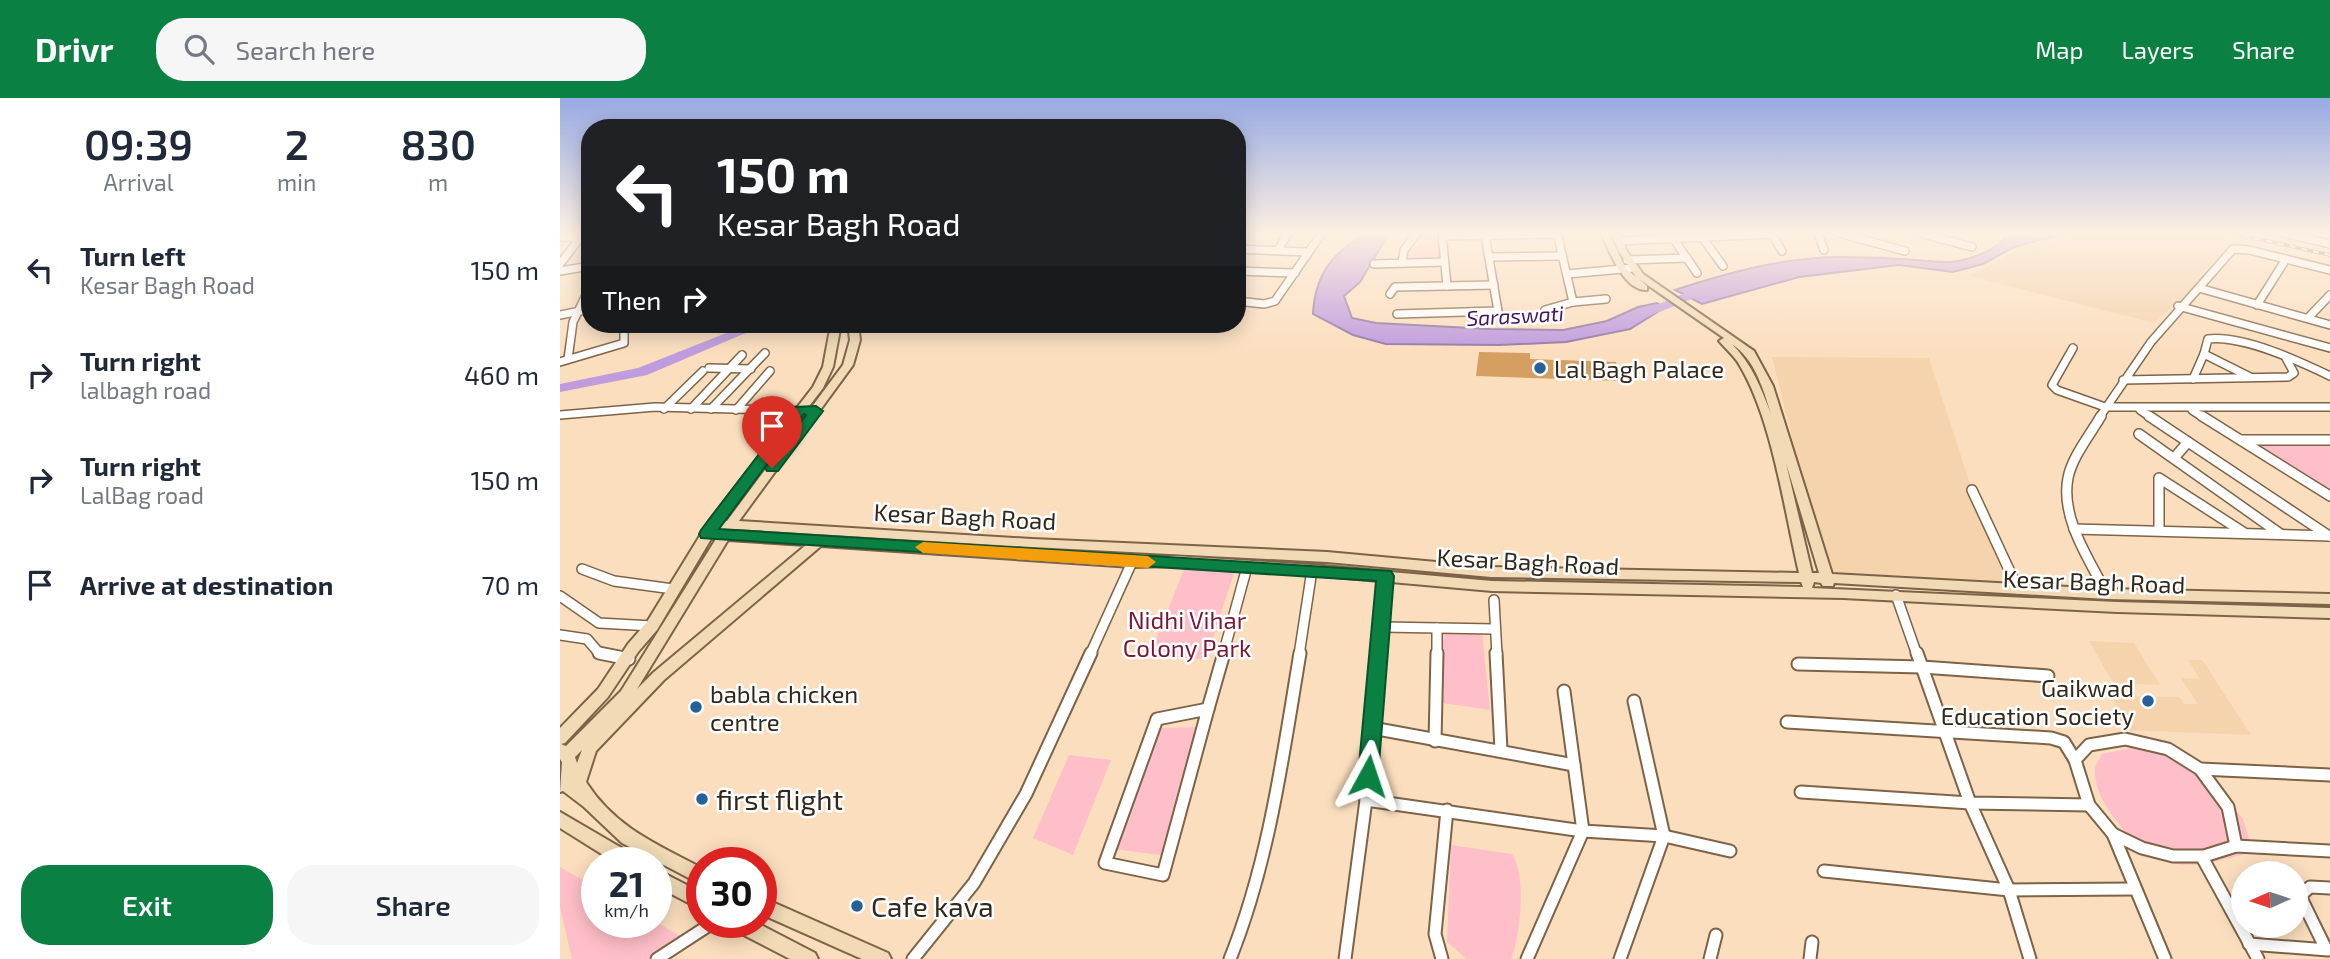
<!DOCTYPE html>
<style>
:root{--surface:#fff;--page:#f6f6f7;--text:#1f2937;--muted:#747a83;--accent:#0b8043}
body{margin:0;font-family:"Exo 2",sans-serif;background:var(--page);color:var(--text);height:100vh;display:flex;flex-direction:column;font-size:26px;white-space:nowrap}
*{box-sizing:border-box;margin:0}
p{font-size:23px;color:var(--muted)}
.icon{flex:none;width:38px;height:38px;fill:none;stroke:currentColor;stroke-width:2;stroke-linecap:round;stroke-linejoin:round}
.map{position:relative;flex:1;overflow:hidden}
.details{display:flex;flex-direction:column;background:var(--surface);width:560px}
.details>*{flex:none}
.banner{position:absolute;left:21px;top:21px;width:665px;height:214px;border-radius:28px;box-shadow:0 4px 18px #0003;background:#202124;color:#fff;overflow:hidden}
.needle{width:46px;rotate:267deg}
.controls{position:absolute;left:1671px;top:763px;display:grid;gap:14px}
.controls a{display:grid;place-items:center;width:77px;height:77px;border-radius:50%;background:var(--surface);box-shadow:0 4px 18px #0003;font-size:35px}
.speed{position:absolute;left:21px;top:749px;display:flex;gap:14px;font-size:35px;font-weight:700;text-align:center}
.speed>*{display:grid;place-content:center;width:91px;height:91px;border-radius:50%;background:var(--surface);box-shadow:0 4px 18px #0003;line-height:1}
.speed small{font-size:18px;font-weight:400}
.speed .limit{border:10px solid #d22;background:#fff;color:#111}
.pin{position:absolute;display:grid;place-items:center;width:60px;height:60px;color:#fff;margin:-72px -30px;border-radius:50% 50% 50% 0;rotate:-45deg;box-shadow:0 0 7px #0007}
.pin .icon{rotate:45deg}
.me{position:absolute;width:77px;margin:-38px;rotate:5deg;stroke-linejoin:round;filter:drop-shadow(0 0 5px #0008)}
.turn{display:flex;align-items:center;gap:24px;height:147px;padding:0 21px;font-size:32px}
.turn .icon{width:91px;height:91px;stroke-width:2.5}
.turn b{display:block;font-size:49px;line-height:60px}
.then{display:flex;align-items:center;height:66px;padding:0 21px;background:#0003;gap:14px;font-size:26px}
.eta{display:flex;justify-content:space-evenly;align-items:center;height:119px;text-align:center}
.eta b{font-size:42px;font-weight:600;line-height:49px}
.action{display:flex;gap:14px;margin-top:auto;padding:14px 21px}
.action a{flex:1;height:80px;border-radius:28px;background:var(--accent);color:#fff;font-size:28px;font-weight:600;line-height:80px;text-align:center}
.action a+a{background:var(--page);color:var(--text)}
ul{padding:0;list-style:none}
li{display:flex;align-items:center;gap:21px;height:105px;padding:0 21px}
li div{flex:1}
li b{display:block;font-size:26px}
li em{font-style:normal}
header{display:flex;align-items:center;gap:42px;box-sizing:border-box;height:98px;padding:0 35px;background:var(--accent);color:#fff}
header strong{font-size:33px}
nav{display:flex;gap:38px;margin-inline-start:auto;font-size:24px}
.search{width:490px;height:63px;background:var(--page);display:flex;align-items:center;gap:18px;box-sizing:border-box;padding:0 24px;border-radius:28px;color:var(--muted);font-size:26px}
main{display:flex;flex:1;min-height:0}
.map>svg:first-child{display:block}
</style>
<header>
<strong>Drivr</strong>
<div class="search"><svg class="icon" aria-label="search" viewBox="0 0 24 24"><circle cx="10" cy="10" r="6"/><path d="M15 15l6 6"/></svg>Search here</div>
<nav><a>Map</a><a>Layers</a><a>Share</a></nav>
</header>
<main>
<section class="details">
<div class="eta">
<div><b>09:39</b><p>Arrival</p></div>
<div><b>2</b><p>min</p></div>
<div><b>830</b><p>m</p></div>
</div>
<ul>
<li><svg class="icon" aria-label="left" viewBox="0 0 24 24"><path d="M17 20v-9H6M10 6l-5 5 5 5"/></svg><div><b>Turn left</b><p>Kesar Bagh Road</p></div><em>150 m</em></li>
<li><svg class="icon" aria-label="right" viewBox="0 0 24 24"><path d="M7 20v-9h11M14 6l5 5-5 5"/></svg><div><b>Turn right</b><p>lalbagh road</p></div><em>460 m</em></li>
<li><svg class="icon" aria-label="right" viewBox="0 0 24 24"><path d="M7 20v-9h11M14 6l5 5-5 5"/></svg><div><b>Turn right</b><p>LalBag road</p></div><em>150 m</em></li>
<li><svg class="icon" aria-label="arrive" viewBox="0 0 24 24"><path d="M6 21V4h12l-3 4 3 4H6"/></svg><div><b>Arrive at destination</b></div><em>70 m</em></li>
</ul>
<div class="action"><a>Exit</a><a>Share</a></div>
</section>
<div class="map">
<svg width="1770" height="861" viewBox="0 0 1770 861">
<rect width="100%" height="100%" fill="#fbdebe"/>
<!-- built -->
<g fill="#f5d3ad">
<path d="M1518,135H1647L1687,145L1594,225L1409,178L1470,146L1515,141Z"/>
<path d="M1212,259L1369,260L1412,392L1458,491L1267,480Z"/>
<path d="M1529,543L1574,545L1600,587L1553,585Z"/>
<path d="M1628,562H1642L1691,637L1562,632L1552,614H1561L1551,598L1619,599L1624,606H1638L1621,580L1640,581Z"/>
</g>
<!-- green -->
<g fill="#ffbfc8">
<path d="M866,135H879L881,160L853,163L852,154Z"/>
<path d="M1770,344V393L1687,345Z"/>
<path d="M625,469H676L646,561L589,559Z"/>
<path d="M879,532L922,535L930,612L883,605L877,594Z"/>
<path d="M646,629L609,758L553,751L597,630Z"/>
<path d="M1581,648L1603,655L1647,676L1683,721L1689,741L1686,756C1662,761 1636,772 1611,764C1579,755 1532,706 1535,670C1536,666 1540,660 1542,656Z"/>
<path d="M509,657L551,662L513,757L473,740Z"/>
<path d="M891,747L952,756C967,778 960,837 951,861H907L887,844Z"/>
<path d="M0,769L37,790V824H96L123,840L86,861H12L0,809Z"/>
</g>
<!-- water -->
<g fill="#c09bde" stroke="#9578a4" stroke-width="2">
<path d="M807,135H829L800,184L784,198L792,220L816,225L930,231L1003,232L1047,223L1078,209L1097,205L1104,210L1070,231L1006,244L939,247L826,246L793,237L753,216C755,176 773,154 807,135Z"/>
<path d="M1448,135H1506L1454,149L1423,166L1393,174L1339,167L1239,179L1142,206L1115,192C1170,174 1224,159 1282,159C1307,159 1332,160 1357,162C1372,163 1384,166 1399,163C1416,159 1439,151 1448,135Z"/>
</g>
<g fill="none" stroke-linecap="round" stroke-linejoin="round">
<!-- river -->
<g fill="#c09bde" fill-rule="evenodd">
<path d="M1147,186L1153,190L1152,193L1084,220L1079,221L1072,217Z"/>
<path d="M189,226H207L87,277L0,294V286L78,270Z"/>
</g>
</g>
<!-- building -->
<path fill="#d49f61" d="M919,254L970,255V261L1056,264L1060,283L916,278Z"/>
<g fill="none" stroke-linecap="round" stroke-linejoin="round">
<!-- street-far2 casing -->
<g stroke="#7d6347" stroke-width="10">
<g id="street-far2">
<path d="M882,135L887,188"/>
<path d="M997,135L1013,204"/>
<path d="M1211,135L1222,153"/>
<path d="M1258,135L1264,152"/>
<path d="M1279,135L1345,153"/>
<path d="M1360,135L1412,149"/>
<path d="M1723,135L1770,146"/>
<path d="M883,138L998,136"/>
<path d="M1,139H30"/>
<path d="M1142,139L1163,168"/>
<path d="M1113,140L1137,175"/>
<path d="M677,142L682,135"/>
<path d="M1058,143L1211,136"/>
<path d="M677,151L747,154"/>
<path d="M718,152L728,135"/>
<path d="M930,159L1002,158"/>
<path d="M1067,162L1127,160"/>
<path d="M842,165L844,152L857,135"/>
<path d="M0,166L20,140"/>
<path d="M814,166L884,164"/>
<path d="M0,173L30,168"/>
<path d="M677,173L735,175"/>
<path d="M1007,176L1073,170"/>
<path d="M1639,190L1770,227"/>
<path d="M830,196L835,189L934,187"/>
<path d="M677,203L704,206L715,203L762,135"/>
<path d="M1697,207L1726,161"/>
<path d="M1618,208L1770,250"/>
<path d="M985,212L1013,204L1046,201"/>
<path d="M837,216L938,213L925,137"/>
<path d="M0,217L30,211"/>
<path d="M1748,220L1770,197"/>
<path d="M1513,250L1492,287L1497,292L1545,309H1770"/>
<path d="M1644,256L1648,241C1683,237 1739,263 1770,278"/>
<path d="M8,261L13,224L30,189"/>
<path d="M0,264L64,245V226"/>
<path d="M149,270L191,271"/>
<path d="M1633,281L1644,256L1690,279"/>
<path d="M1563,282L1728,279L1734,275L1726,260"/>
<path d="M104,311L143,273"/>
<path d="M131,311L182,257"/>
<path d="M151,311L205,255"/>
<path d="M176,312L210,273"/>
<path d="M1580,312L1592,320"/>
<path d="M1632,312L1644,320"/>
<path d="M0,317L95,309L256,313"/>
<path d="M1539,320L1591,244L1673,151L1689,152L1770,172"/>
</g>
</g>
<!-- street-far1 casing -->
<g stroke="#7d6347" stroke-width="12">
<g id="street-far1">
<path d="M1541,318C1530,337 1512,359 1508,380C1500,420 1530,463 1547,496"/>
<path d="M1589,318L1769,438"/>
<path d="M1642,318L1770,398"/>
<path d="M1579,336L1719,435"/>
<path d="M1681,342H1770"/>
<path d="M1614,360L1628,344"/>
<path d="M1412,392L1458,491"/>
<path d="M1514,431L1770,438"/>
<path d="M1599,432V380L1683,434"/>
<path d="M22,471L54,483L113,491"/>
<path d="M1336,497L1357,557"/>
<path d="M0,498L39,525L92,528"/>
<path d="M934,502L937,557"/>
<path d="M823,529L934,531"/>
<path d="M0,537L27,541L39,555L47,557"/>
<path d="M530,557L572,464"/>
<path d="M663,557L687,469"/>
<path d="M739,557L752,472"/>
<path d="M818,557L825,478"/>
<path d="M877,557V530"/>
</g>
</g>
<!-- street casing -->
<g stroke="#7d6347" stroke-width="15">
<g id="street">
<path d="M39,555L69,561"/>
<path d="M936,555L941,652"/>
<path d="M1357,555L1410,705L1449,792L1470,861"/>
<path d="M1238,566L1362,569L1488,578"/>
<path d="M648,611L603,777L545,765L597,621Z"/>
<path d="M648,611L664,555"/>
<path d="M1227,624L1491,640L1504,644L1515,662L1529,707L1553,736L1605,861"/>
<path d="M812,630L1014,667"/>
<path d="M875,643L877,555"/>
<path d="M1515,662L1529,647L1565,641L1608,651L1640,671L1668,709L1676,748"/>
<path d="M1640,671L1770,677"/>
<path d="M1241,694L1410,705L1529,707"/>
<path d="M806,702L1023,733L1104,738L1170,753"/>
<path d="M1553,736L1582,750L1613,758H1644L1676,748L1770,753"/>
<path d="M1642,759L1698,861"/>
<path d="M1264,773L1449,792L1574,791"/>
<path d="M1689,846L1768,852"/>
<path d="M1766,851L1740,798L1750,789L1770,790"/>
<path d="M97,861L154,824"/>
<path d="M353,861L414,785L466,696L531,555"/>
<path d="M670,861C709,764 723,657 740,555"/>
<path d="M785,861L806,702L818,555"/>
<path d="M882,861L875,836L887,712"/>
<path d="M967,861L1023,733L1004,593"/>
<path d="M1060,861L1104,738L1074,603"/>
<path d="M1150,861L1156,837"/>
<path d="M1250,861L1252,844"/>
</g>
</g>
<!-- secondary casing -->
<g stroke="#7d6347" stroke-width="4">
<g id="secondary">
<path d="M1041,135H1049L1066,171L1076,179L1058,152L1051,135H1059L1066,152L1083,176L1194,253L1213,288L1272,476L1547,491L1770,496V506L1547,501L1274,485L1273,488H1263L1261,485L1254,484L1252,490L1557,504L1770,510V520L1557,514L1283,500L932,493L752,477L615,468L572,469L261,448L104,582L36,653L26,684C55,729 96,746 142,770V787L62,745L24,709L3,693L0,694L2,664L0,661V630L38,591L68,546L87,524L149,423L253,289L263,269L271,226H281L273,269L263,290L162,422L167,423L283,267L290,242L288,226H298L300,242L293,267L179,423L472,441L767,454L931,469L1239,475C1224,411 1212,318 1177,263C1172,256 1165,250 1159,243L1164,240L1079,181L1087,188V192C1064,193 1049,153 1041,135ZM1172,246C1195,262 1203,290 1211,316C1201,290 1192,266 1172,246ZM1226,365L1259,475H1252ZM174,431L472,449L767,464L931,479L1241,484L1243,489L932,483L752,467L615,458L572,459L173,433ZM151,441H156L61,593L6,648L1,646L5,645L48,599L78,554L97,532ZM168,442L246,447L94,574L77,591ZM22,652L17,665L15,659Z"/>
<path d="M0,714L77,759L79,765H56L0,730Z"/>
<path d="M96,771L142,795V812L96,788Z"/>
<path d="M201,799L328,855L331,861H302L201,816Z"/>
<path d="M167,824H195L255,855L258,861H230L170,830Z"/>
</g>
</g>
<!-- street-far2 -->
<use href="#street-far2" stroke="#fff" stroke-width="7"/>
<!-- street-far1 -->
<use href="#street-far1" stroke="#fff" stroke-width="9"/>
<!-- street -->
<use href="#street" stroke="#fff" stroke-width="11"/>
<!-- secondary -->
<use href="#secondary" fill="#f1dab5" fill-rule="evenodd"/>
<!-- rail casing -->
<g stroke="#736350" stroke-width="3.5">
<path id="rail" d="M1671,135L1770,157"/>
</g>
<!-- rail -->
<use href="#rail" stroke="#fff" stroke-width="2" stroke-dasharray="6" stroke-linecap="butt"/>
</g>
<!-- sky -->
<linearGradient id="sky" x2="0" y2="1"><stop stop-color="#98aae4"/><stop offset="0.53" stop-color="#fdf0e2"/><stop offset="1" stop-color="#fdf0e2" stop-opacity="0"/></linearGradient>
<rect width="1770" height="256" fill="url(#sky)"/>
<!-- route -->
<path fill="#0b8043" stroke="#07532c" stroke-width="2" d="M256,308L263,313L218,373H207L205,370L246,317L244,316L159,431L831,473L834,478L818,678L815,684L808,687L801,684L798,678L816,483L141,440L139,436L141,432L235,309Z"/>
<!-- slow -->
<path fill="#f59e0b" d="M363,444L588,458L596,464L588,470L363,455L355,449Z"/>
<!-- markers -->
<g fill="#266299" stroke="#fff" stroke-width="2.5">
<circle cx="980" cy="270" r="7"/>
<circle cx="1588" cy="603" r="7"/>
<circle cx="136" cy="609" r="7"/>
<circle cx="142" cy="701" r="7"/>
<circle cx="297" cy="808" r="7"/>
</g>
<g text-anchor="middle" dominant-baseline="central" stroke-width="5" stroke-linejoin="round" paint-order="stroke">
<!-- far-water labels -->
<g font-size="21" font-style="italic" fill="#441361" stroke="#fff">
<text transform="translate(955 217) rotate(-3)">Saraswati</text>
</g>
<!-- poi labels -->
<g font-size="24" fill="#32281c" stroke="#fff" text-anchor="start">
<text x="994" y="270">Lal Bagh Palace</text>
<text x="1574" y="589" text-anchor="end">Gaikwad<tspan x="1574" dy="28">Education Society</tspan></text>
<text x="150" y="595">babla chicken<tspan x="150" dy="28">centre</tspan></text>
</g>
<!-- street labels -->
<g font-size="24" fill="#32281c" stroke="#fff">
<text transform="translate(405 418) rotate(3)">Kesar Bagh Road</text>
<text transform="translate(968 463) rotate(3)">Kesar Bagh Road</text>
<text transform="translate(1534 483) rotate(2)">Kesar Bagh Road</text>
</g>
<!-- park labels -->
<g font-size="24" fill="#791834" stroke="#fff">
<text x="627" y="521">Nidhi Vihar<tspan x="627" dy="28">Colony Park</tspan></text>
</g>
<!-- near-poi labels -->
<g font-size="28" fill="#32281c" stroke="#fff" text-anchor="start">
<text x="156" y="701">first flight</text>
<text x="311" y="808">Cafe kava</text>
</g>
</g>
</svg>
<div class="controls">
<a><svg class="needle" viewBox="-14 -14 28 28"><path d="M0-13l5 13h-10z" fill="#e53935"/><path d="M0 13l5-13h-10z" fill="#747a83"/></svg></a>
</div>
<div class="speed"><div>21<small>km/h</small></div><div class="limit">30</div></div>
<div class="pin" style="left:212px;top:370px;background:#d93025"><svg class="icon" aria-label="arrive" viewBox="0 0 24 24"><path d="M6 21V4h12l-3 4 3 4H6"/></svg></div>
<svg class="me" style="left:808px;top:678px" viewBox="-20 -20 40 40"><path d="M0-17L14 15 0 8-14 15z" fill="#0b8043" stroke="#fff" stroke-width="4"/></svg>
<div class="banner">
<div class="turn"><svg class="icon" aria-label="left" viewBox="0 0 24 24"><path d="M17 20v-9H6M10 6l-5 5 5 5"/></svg><div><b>150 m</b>Kesar Bagh Road</div></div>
<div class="then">Then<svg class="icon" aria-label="right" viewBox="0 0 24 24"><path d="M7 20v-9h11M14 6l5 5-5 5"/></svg></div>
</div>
</div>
</main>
